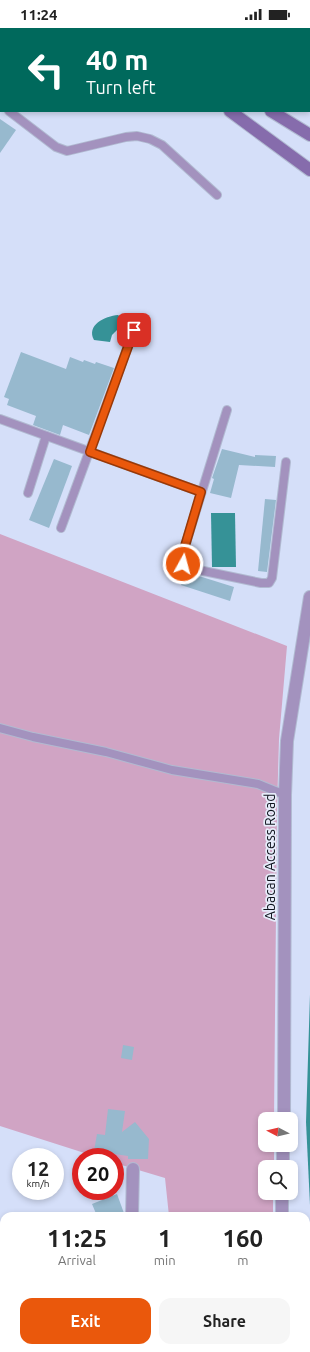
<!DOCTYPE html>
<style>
:root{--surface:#fff;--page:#f6f6f6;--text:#222;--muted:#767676;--accent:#ea580c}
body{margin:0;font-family:Ubuntu,sans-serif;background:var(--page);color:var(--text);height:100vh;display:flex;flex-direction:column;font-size:15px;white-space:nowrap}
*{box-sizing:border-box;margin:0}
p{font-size:13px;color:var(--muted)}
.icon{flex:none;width:22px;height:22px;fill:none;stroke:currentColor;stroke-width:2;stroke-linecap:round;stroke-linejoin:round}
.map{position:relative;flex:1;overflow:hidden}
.panel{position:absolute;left:0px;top:1184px;width:310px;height:140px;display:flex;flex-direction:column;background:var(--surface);border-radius:12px 12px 0 0;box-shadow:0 2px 6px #0003}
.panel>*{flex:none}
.guide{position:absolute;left:0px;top:0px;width:310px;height:84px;box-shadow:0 2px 6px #0003;background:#00695c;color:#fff;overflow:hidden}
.needle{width:26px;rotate:277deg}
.tools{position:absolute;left:258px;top:1084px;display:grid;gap:8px}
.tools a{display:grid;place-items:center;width:40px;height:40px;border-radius:8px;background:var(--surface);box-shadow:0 2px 6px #0003;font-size:20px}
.speed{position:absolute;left:12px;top:1120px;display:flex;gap:8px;font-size:20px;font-weight:700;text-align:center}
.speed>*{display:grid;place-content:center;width:52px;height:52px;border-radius:50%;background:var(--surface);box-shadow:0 2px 6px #0003;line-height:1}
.speed small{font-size:10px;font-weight:400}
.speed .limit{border:6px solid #d22;background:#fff;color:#111}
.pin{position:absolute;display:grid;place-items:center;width:34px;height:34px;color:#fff;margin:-17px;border-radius:8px;box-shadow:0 2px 6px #0006}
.me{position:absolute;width:44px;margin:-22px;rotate:7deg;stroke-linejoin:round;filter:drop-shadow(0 0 3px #0008)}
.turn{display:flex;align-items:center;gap:14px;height:84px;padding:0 20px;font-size:18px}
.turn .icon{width:52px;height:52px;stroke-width:2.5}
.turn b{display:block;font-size:28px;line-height:34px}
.eta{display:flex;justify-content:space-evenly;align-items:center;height:68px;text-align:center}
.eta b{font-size:24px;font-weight:700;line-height:28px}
.cta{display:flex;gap:8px;margin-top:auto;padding:8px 20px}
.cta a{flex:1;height:46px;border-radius:12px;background:var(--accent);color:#fff;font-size:16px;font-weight:700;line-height:46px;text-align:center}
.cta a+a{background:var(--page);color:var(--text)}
.status{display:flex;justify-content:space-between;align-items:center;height:28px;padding:0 20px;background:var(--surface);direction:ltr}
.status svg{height:11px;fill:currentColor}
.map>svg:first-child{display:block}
</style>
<div class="status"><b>11:24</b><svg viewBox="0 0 49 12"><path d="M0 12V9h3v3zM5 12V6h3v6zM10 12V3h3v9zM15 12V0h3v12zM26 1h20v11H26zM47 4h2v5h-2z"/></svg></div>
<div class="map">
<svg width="310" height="1324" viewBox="0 0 310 1324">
<rect width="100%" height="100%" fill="#d5dff9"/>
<!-- green -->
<g fill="#d0a4c4">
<path d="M0,506L287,618L279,711L277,782L274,1091H265V1117H274V1139H265V1165H273V1188H169L165,1150L115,1135V1129H97L0,1098Z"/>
<path d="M0,1211L4,1212V1320H82V1324H0Z"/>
<rect x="181" y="1320" width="90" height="4"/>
</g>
<!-- water -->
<g fill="#369297">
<path d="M118,287L122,291V297L112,307L110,314L94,312C86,297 105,288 118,287Z"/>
<path d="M211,485H235L236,539H212Z"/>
<path d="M310,966V1177L306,1094Z"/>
</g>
<!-- building -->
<g fill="#97b9ce">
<path d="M0,91L16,102L0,125Z"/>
<path d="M21,324L66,341L70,329L83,334L84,332L95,336L96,334L114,340L89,407L63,397L60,407L33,397L36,388L7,377L9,371L4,369Z"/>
<path d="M222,421L255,429V427L276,428L275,439L239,437L231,470L210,465L214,451L212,450Z"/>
<path d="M54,431L72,438L49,500L29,492Z"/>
<path d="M265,471L276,472L267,544L258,543Z"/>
<path d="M186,544L234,559L230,573L181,557Z"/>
<path d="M123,1017L134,1019L132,1032L121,1030Z"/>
<path d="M108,1081L125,1083L122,1104L135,1094L149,1111L148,1131H128V1128L94,1123L97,1106L105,1107Z"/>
<path d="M117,1166L125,1188H97L92,1176Z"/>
</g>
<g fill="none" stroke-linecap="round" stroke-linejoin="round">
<!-- service casing -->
<g stroke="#b1bad1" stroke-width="10">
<g id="service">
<path d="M0,77H1"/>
<path d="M9,83L56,119L67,123L126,109L137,108L150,111L162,117L217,167"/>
<path d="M227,382L182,528L183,536L189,540L261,555H269L272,550L286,434"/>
<path d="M0,391L201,464"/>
<path d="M28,465L46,408"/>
<path d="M61,500L134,302"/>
<path d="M0,700L33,709L106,724L172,742L258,756L285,767"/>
</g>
</g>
<!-- minor casing -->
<g stroke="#b1bad1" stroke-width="14">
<g id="minor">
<path d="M132,1188L133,1141"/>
<path d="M99,1320V1324"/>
<path d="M126,1324L127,1320"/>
</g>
</g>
<!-- tertiary casing -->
<g stroke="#b1bad1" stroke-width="14">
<g id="tertiary">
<path d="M284,1091L285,767L287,713L310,569"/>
<path d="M283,1139V1117"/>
<path d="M282,1188V1165"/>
<path d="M279,1324V1320"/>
</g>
</g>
<!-- secondary casing -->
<g stroke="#b1bad1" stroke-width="14">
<g id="secondary">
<path d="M140,0L141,1"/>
<path d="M230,83L310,142"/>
<path d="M271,83L310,107"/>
</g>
</g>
<!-- service -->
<use href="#service" stroke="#a392be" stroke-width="8"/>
<!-- minor -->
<use href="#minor" stroke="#a392be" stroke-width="12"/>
<!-- tertiary -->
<use href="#tertiary" stroke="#a392be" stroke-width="12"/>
<!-- secondary -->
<use href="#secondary" stroke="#866cac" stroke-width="12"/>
</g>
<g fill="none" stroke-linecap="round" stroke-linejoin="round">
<!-- route casing -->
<g stroke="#983908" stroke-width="10">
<path id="route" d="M134,302L90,424L201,464L182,528L183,536"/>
</g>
<!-- route -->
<use href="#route" stroke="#ea580c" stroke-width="7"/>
</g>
<g text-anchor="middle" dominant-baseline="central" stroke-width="3.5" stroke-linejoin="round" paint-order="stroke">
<!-- street labels -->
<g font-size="14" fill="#0e121c" stroke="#e7ecfa">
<text transform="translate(270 829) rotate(-90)">Abacan Access Road</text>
</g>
</g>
</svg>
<div class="tools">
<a><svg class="needle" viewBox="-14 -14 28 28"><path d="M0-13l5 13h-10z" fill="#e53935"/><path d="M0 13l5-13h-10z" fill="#767676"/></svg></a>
<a><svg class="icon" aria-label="search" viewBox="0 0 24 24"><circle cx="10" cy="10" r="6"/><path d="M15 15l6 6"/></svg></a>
</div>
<div class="speed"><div>12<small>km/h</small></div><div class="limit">20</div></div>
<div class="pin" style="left:134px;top:302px;background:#d93025"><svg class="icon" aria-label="arrive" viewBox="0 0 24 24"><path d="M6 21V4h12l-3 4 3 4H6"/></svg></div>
<svg class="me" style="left:183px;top:536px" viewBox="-20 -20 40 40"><circle r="17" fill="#ea580c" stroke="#fff" stroke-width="3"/><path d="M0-11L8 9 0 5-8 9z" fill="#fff"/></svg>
<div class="guide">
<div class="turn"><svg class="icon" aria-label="left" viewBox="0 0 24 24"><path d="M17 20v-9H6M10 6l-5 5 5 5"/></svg><div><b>40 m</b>Turn left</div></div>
</div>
<section class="panel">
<div class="eta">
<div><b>11:25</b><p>Arrival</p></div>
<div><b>1</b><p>min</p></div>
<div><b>160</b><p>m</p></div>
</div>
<div class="cta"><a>Exit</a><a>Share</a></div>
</section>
</div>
